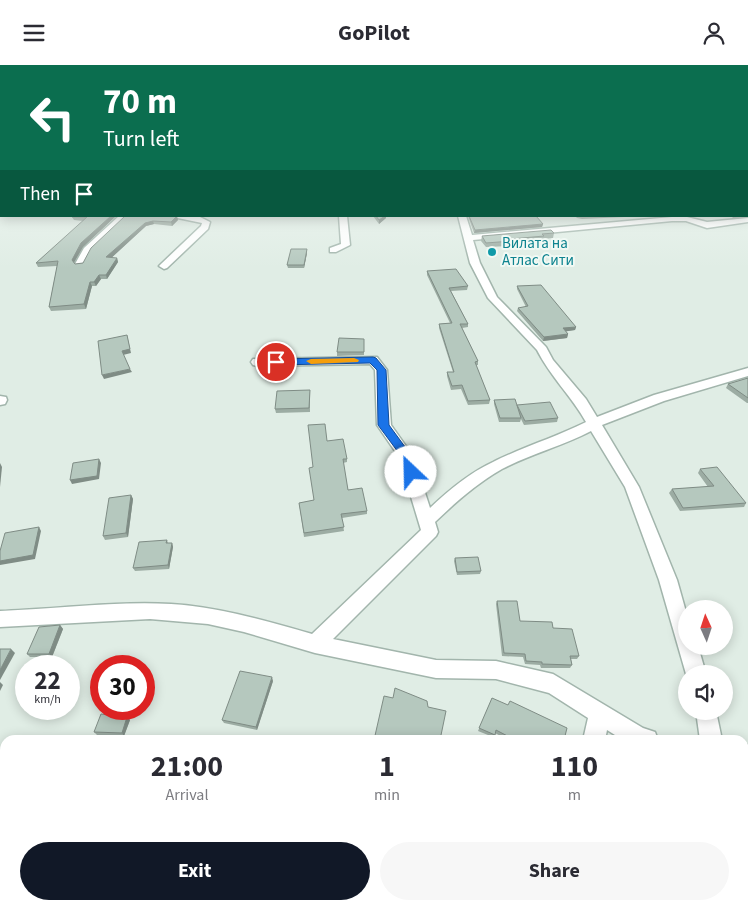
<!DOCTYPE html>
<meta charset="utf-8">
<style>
:root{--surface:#fff;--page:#f7f7f7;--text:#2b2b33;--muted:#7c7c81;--accent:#111827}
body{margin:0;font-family:"Source Sans 3",sans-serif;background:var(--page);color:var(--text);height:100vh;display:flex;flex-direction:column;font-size:19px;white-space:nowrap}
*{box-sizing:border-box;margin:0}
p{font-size:16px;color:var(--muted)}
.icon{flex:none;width:28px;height:28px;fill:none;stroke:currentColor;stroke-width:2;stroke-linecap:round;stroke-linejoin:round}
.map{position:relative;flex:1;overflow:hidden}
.drawer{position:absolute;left:0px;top:670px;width:749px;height:175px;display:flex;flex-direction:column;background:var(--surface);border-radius:15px 15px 0 0;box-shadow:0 2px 12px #0003}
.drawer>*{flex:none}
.guide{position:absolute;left:0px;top:0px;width:749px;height:152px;box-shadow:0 2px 12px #0003;background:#0b6e4f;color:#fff;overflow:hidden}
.needle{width:32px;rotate:357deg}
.fabs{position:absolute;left:678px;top:535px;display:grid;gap:10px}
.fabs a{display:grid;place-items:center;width:55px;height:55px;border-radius:50%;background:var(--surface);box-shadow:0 2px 12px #0003;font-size:25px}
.speed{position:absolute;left:15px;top:590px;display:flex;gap:10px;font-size:25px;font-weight:700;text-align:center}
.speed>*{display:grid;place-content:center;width:65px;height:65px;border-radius:50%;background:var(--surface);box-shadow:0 2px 12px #0003;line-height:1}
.speed small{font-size:12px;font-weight:400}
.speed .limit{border:8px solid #d22;background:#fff;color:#111}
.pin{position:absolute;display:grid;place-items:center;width:42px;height:42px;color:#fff;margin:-21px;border:2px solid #fff;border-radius:50%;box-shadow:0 1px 5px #0007}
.me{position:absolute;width:55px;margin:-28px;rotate:336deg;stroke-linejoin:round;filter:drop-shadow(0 0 4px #0008)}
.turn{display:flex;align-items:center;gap:18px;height:105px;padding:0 20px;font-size:22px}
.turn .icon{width:65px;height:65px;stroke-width:2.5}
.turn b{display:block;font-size:35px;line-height:42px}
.then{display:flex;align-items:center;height:48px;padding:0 20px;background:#0003;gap:10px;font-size:19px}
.eta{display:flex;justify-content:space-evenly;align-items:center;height:85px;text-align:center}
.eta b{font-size:30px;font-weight:700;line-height:35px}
.button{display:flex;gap:10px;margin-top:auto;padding:10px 20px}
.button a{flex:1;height:58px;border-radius:30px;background:var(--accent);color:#fff;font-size:20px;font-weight:700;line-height:58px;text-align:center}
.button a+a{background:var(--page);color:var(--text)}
header{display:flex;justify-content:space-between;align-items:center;height:65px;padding:0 20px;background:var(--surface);font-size:22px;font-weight:700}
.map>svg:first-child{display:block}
</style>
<header><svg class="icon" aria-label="menu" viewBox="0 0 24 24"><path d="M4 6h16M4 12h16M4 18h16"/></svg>GoPilot<svg class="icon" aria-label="person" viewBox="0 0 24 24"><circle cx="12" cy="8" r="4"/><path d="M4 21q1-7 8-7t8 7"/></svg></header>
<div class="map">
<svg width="748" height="845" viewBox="0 0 748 845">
<rect width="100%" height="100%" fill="#e0ede5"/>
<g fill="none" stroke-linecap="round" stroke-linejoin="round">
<!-- minor casing -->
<g stroke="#a2b5ac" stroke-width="3">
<g id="minor">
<rect x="0" y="121" width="1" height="4"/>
<path d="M119,151H128L91,186L83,201H77L75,199L84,183Z"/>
<path d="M168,151H198L210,157L208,164L167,203L164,204L159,201L161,199L201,161L202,158Z"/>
<path d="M339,151H347L350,180L336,187H330V183L341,179Z"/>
<path d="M458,151H466L472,170L672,152H687L707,157L748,153V157L707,163L686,156H672L473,175L480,198L497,232L546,282L553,295L586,334L597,352L654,330L748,303V311L664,336L602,360L639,422L677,515L686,547V581H698L706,609H686L659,515L625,422L591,366C563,381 530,389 502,404C476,419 456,437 435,457L438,467L436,471L333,574L436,595L496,596L553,609L643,663L655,667L658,675H623L607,665L605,675H583L588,653L549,628L496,614L436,613L315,588L244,567L208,559L150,554L0,562V546C57,544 114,536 171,539C219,542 266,556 312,569L421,465L399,392L377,360L375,305L370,299L257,301L253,300L251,297L253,294L377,292L387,305L391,360L413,391L430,443C449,425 469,408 493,397C523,382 556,372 586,357C572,332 550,311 537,285L488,233L470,198Z"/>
<path d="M0,331L6,332L7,335L5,339L0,340Z"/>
<path d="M696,646H716L722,675H700Z"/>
<rect x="744" y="680" width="4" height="22"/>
<rect x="556" y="840" width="26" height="5"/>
</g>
</g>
<!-- minor -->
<use href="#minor" fill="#fff" fill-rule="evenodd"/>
</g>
<!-- wall -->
<g fill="#9caca3">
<path d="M748,84V152L733,153L731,151H748Z"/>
<path d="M73,151H116L83,182L74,198L75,199L83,198L125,151L178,155L172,161L154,159L146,161L111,193H117L118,197L107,214H101L96,221H92L86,244L51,246L49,242L57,201L38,202L36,198L83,156L74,155L72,152Z"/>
<path d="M373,151H386V153L379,159Z"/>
<path d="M468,151H536L543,159L542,162L474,168Z"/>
<path d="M575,151H646L582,154L577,153Z"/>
<path d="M554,168L553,173L543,174V176L512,178L511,181L486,182L481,176L482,171Z"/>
<path d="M307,184V188L304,203H288L287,200Z"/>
<path d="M427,206L468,221L467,225L451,226L468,259V262L462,263L478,296V300H476L490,335L489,339L468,340L461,324L451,325L447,311V307H453L439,263V259L450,258L427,210Z"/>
<path d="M517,221L576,262L575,265L566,266L568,269L567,273L543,276L517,246L518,243L526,242L517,224Z"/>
<path d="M364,274V290L337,291V287Z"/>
<path d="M748,313V338H747L726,323L728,319Z"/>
<path d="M310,325V347L276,348L275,344Z"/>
<path d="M494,335L517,341V340L558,353L557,357L524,360L521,354L520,357H499L494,339Z"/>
<path d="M327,376L347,394V397L343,398L348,425L367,446V449L342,453L344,466L304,472L299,438L314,435L313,402Z"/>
<path d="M700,404L746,438L744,442L680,446L669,428L672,424L708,422L698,408Z"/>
<path d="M131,430L133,434L128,472L105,475L103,471Z"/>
<path d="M167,475L168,478H172L173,482L169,504L135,506L133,503Z"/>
<path d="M455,493L481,506L480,509L457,510L454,496Z"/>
<path d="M497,536L520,556L553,563L579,591L577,594H571L572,600L570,603H541L540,600L525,599L523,592L502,591L496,539Z"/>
<path d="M60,560L63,564L52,592H30L27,589Z"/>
<path d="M273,616L257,665L224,658L222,655Z"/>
<path d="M492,633L564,675H508L495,668L493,672L478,666Z"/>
<path d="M127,652L130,655L124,671L97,670L94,667Z"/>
</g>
<!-- shaded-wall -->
<g fill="#7f8c85">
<path d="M111,151H116L83,182L73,199L72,195L81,178Z"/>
<path d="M177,151L178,155L172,161L171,157Z"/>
<path d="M385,151H386V153L379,159V155Z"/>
<path d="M153,156L154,159L146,161L108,196L106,192L145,158Z"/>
<path d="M543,159L542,162L474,168L475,165Z"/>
<path d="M307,184V188L304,203V200Z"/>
<path d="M117,193L118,197L107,214L106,210Z"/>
<path d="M99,210L101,214L96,221L94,217Z"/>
<path d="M90,217L92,221L86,244L84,239Z"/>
<path d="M576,262L575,265L562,267L563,263Z"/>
<path d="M568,269L567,273L543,276L544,272Z"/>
<path d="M127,270L131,288L123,290L122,286Z"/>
<path d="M130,304L132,307L104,314L102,310Z"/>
<path d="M99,394L101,398L99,414L72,419L70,415Z"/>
<path d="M0,398L2,402L0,422Z"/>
<path d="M131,430L133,434L128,472L126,468Z"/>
<path d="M39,462L41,466L35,494L0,500V496Z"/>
<path d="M172,478L173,482L169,504L168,500Z"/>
<path d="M60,560L63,564L52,592L49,589Z"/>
<path d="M11,584L15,588L0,615V605Z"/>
<path d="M272,612L273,616L257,665L256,662Z"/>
<path d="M0,617L3,620L0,626Z"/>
<path d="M127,652L130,655L124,671L122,668Z"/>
</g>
<!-- building -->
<g fill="#b5c8be" stroke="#7f8c85">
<path d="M73,151H111L81,178L72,195L75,199L83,198L91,183L125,151H177L171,157L153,156L145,158L106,192L117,193L106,210H99L94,217H90L84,239L49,242L58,196L36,198L87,152H72Z"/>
<path d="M376,151H385L379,155Z"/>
<path d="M469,151H536L543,159L475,165Z"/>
<path d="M551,165L554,168L542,169L544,171L511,174L512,176L486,178L482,171Z"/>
<path d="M291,184H307L304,200H287Z"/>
<path d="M456,204L468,221L449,223L468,259H460L478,296L475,297L490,335L468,336L462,320L452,321L447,307H454L439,259L452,258L427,206Z"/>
<path d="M541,220L576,262L563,263L568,269L544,272L518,243L528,241L517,221Z"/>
<path d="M127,270L130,284L122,286L130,304L102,310L98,276Z"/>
<path d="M339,273L364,274V287H337Z"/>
<path d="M748,313V333L728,319Z"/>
<path d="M310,325L309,343L275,344L277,326Z"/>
<path d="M515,334L521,353H500L494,335Z"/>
<path d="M550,337L558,353L525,356L517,340Z"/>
<path d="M325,359L327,376L343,374L347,394H343L348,425L362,423L367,446L341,449L344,462L304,468L299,438L314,435L309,403L313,402L308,360Z"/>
<path d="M99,394L97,411L70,415L73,398Z"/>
<path d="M717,402L746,438L683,443L672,424L714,421L700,404Z"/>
<path d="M131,430L126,468L103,471L109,433Z"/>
<path d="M39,462L33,490L0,496V486L5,468Z"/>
<path d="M167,475L166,478H172L168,500L133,503L139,477Z"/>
<path d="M478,492L481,506L457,507L455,493Z"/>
<path d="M497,536H517L520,556L552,557L553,563L572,564L579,591H570L572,600L542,599V597L526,596L525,589L504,588Z"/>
<path d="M60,560L49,589H27L39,562Z"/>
<path d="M0,584H11L0,605Z"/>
<path d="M240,606L272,612L256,662L222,655Z"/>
<path d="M395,623L427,636L428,642L446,646L440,675H374L384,631L393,633Z"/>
<path d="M492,633L508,640L510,636L567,663L564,675H515L496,665L495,670L479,663Z"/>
<path d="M101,649L127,652L122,668L94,667Z"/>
<path d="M260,840V845H231V844Z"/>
<rect x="491" y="840" width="48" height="5"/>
</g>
<!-- sky -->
<linearGradient id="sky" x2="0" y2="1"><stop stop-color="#7fc2e2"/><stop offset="0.42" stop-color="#f1f7f3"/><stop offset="1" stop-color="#f1f7f3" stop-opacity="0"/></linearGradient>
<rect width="748" height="203" fill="url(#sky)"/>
<!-- route -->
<path fill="#1a73e8" stroke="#114b97" d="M373,292L376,293L386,305L389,360L411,390L417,407L415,410H407L401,391L378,360L377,305L370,298L276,300L272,297L276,294Z"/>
<!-- slow -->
<path fill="#f59e0b" d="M354,293L359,295L358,297L311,299L306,296L311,294Z"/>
<!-- markers -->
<circle fill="#0f9aa8" stroke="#f1f9f4" stroke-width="2" cx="492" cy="187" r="5"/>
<g text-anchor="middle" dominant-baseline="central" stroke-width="4" stroke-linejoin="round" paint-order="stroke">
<!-- far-culture labels -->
<g font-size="15" fill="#0d838f" stroke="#f1f9f4" text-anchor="start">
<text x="502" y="178">Вилата на<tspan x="502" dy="17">Атлас Сити</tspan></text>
</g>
</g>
</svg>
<div class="fabs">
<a><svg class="needle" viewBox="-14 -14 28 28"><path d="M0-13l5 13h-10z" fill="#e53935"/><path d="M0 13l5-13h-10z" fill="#7c7c81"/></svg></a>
<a><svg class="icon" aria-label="sound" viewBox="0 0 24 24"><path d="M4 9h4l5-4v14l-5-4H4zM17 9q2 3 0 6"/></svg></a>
</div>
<div class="speed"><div>22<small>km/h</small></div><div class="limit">30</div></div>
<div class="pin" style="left:276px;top:297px;background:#d93025"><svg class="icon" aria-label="arrive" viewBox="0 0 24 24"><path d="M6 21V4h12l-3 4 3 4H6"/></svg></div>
<svg class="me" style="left:411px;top:407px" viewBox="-20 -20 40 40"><circle r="19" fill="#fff"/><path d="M0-13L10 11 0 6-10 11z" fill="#1a73e8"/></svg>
<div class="guide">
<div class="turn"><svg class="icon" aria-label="left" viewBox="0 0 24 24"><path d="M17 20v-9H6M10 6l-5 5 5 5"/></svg><div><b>70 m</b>Turn left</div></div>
<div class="then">Then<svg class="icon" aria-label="arrive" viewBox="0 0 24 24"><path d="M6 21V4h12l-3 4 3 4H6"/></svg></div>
</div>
<section class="drawer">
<div class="eta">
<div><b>21:00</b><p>Arrival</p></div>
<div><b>1</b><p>min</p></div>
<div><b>110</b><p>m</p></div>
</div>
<div class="button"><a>Exit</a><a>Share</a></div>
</section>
</div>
